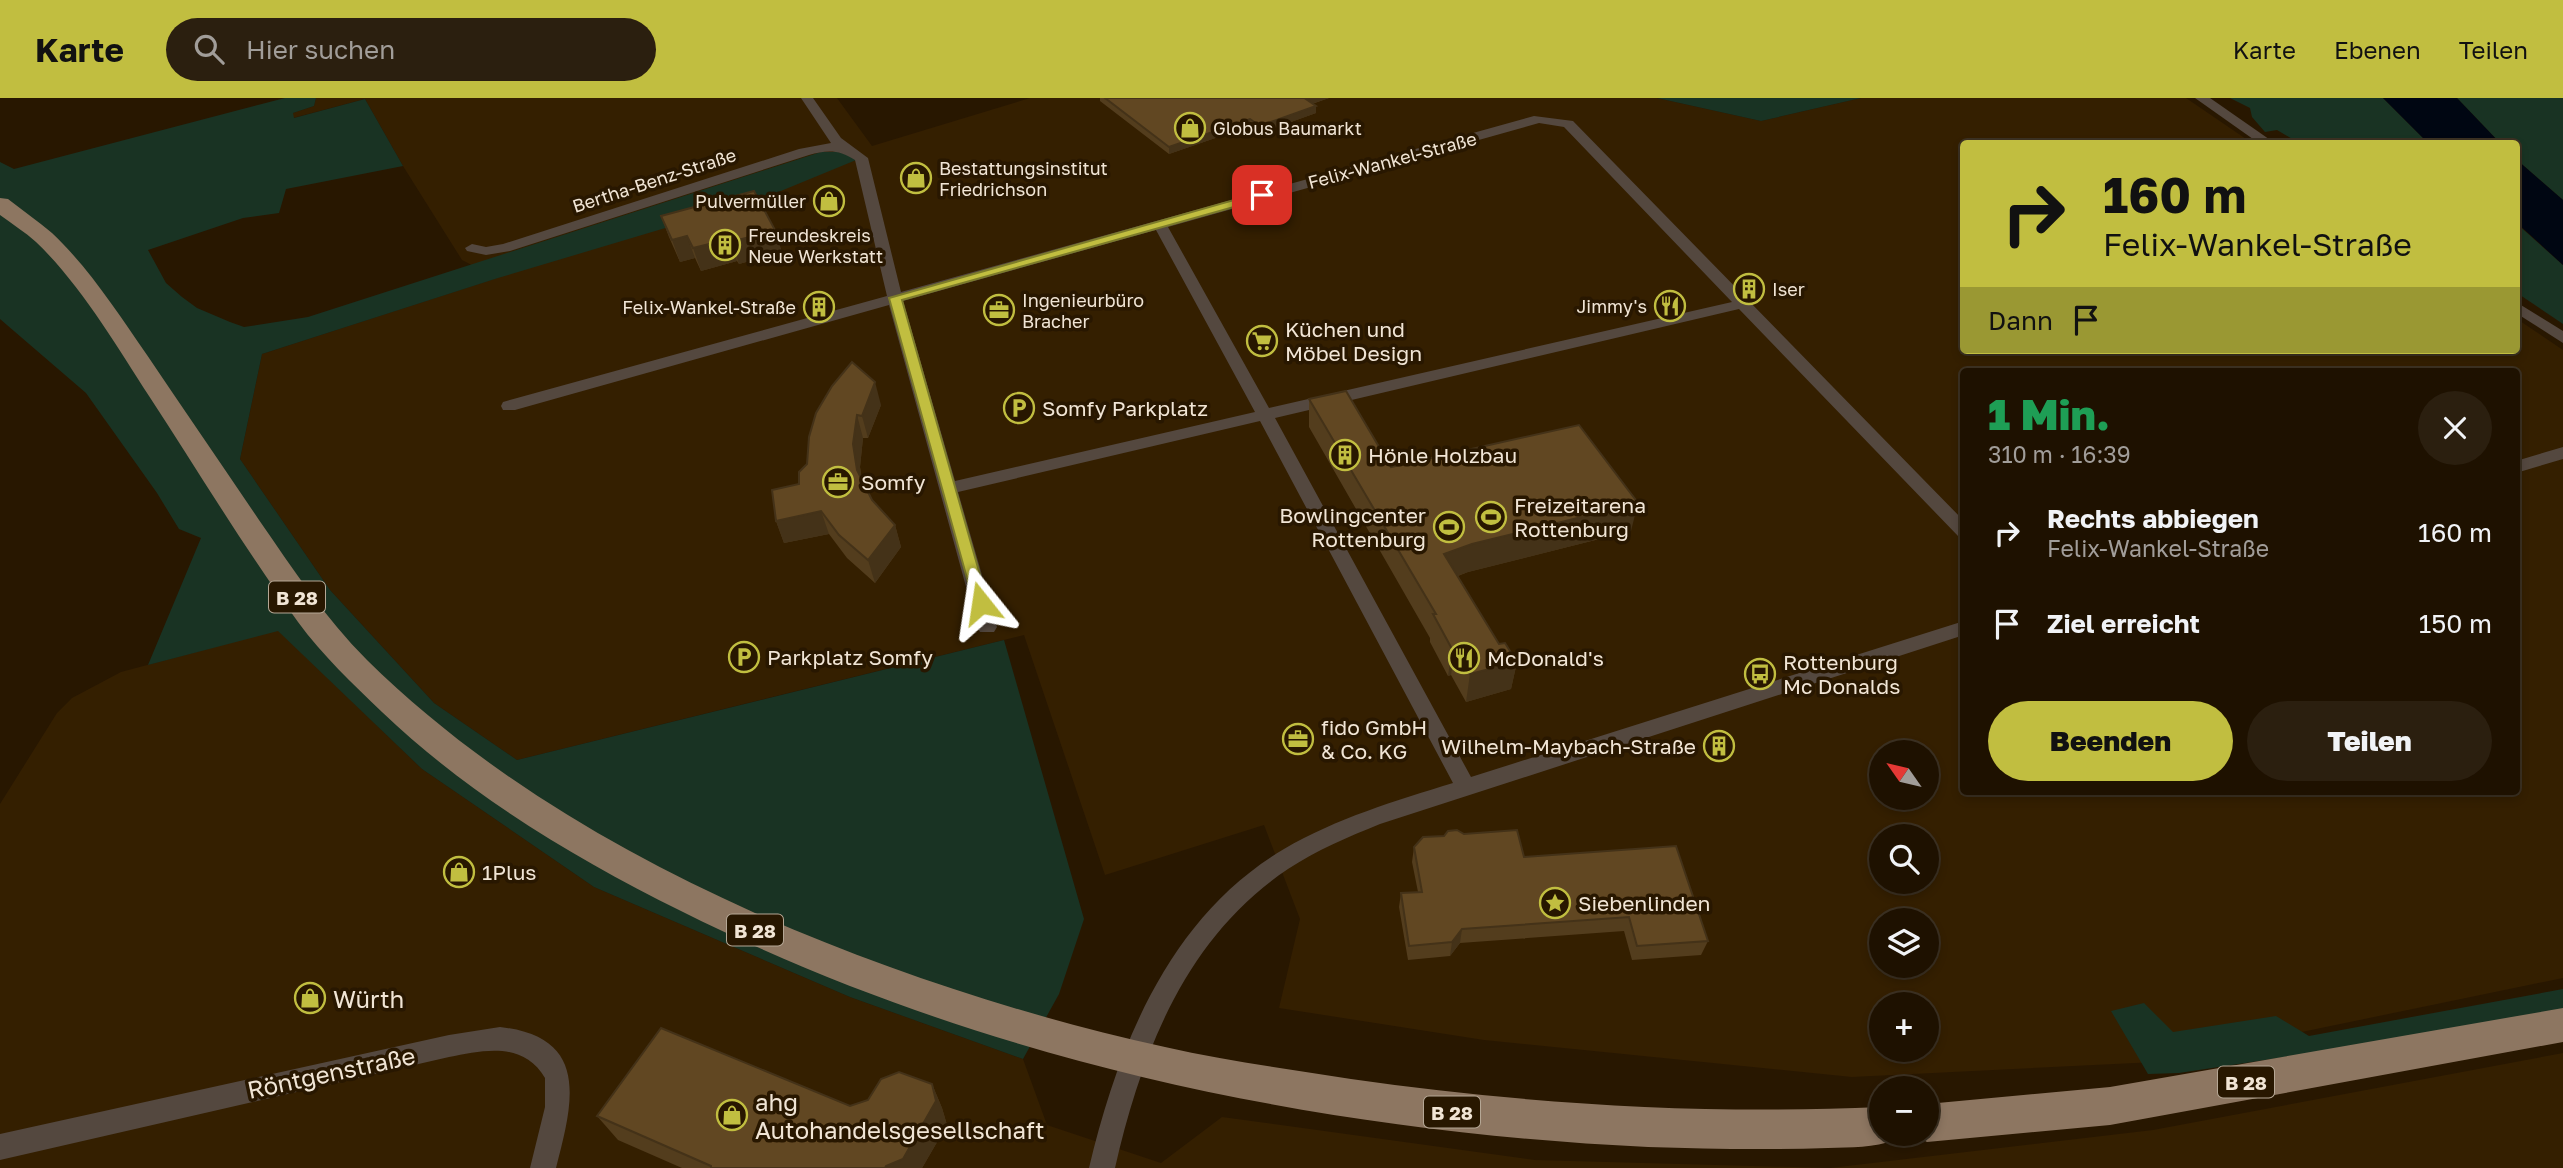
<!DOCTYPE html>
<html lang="de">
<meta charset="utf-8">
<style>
:root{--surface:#1e1100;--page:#2b1f0f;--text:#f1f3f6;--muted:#a19d99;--line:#3c3122;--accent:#c1be40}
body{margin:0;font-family:"Golos Text",sans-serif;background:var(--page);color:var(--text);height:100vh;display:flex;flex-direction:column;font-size:26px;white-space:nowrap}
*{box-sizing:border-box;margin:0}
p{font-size:23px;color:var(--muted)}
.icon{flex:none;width:38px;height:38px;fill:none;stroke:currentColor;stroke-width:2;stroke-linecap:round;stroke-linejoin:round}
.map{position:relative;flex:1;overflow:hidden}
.sheet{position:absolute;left:1960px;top:270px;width:560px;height:427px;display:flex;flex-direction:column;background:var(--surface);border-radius:7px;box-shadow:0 4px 10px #0003,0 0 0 2px var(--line)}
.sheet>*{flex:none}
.banner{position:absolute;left:1960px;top:42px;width:560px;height:214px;border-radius:7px;box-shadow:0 4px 10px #0003,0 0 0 2px var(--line);background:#c1be40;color:#111;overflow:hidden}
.needle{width:46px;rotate:304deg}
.controls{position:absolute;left:1869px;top:642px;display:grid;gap:14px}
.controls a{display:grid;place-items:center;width:70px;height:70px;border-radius:50%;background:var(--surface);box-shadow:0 4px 10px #0003,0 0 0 2px var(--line);font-size:35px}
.pin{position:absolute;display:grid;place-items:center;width:60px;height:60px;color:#fff;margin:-30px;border-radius:14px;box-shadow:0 4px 10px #0006}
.me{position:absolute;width:77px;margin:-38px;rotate:345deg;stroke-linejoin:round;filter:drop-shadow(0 0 5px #0008)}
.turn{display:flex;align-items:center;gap:24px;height:147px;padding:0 28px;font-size:32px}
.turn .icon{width:91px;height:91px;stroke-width:2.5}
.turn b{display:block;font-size:49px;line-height:60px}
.then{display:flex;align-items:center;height:66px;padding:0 28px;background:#0003;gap:14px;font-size:26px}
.round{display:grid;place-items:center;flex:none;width:74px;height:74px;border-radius:37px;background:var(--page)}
.headline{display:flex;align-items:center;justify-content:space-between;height:119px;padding:0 28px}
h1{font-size:42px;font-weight:800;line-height:52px;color:#1e9e55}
.action{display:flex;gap:14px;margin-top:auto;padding:14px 28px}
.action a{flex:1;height:80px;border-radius:42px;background:var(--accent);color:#111;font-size:28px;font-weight:800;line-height:80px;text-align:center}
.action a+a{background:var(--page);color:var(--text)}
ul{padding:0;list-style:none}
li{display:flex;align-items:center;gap:21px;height:91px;padding:0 28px}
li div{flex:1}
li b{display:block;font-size:26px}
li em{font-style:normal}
header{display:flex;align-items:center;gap:42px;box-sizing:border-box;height:98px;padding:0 35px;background:var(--accent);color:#111}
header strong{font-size:33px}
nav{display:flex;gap:38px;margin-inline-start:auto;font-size:24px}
.search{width:490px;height:63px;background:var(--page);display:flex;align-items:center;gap:18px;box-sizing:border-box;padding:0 24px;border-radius:38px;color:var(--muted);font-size:26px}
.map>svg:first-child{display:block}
</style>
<header>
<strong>Karte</strong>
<div class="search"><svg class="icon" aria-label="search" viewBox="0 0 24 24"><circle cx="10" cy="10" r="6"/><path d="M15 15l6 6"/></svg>Hier suchen</div>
<nav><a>Karte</a><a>Ebenen</a><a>Teilen</a></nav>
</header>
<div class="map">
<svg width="2563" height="1070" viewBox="0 0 2563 1070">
<rect width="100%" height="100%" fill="#281700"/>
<!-- built -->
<g fill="#341f00" fill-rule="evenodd">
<path d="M316,0H837L872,48L1030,0H1657L1761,23L1861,0H2186L2252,45L1964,46V252H2516L2517,221L2563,252V880L2156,964L1852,979L1484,942L1279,910L1300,821L1264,727L1105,777L1024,537L517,662L434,605L330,492L240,361L262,256L497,180L462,162L403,68L365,1L293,20V15L314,8ZM1964,273H2516V693H1964ZM1881,654H1927V700H1881ZM1881,738H1927V784H1881ZM1881,822H1927V868H1881ZM1881,906H1927V952H1881Z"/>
<path d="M278,532L422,671L594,789L850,899L1023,961L1047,1027L1161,1065L1222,1019L1535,1062L1830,1070L2153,1032L2563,955V1070H0V706L57,615L72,600L121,574Z"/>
</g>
<!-- green -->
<g fill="#193323">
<path d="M285,0H316L314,8L293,15L294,20L365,1L403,68L286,91L279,115L243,120L148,152L166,185L182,199L197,210L230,224L244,229L308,219L821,54H838L861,60L759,102L498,180L262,256L240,361L330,492L434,605L517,662L1004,542L1084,821L1059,896L1023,961L850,899L594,789L422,671L278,533L148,567L201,440L179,431L157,395L86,295L0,221V64L14,71Z"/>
<path d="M1657,0H1861L1761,23Z"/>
<path d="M2230,0H2383L2428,45H2299L2277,32L2265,34L2252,19L2250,10Z"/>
<path d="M2457,0H2563V102L2517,62L2516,46L2500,45Z"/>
<path d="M2516,125L2563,167V226L2517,195Z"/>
<path d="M2563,891V915L2553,918L2179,975L2148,976L2111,913L2144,905L2173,934L2276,918L2309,938Z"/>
</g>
<!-- water -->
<g fill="#000612">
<path d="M2383,0H2457L2500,45H2428Z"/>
<path d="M2517,62L2563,102V167L2517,125Z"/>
</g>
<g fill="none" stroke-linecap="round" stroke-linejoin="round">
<!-- minor -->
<g fill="#54483f" fill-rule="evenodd">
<path d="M801,0H813L841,40L868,60L901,194L1534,18L1573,23L1964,423V440L1958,438L1739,211L1275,320L1471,679L1964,523V537L1380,726C1348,739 1317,752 1288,771C1186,839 1141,955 1115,1070H1089C1118,947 1170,818 1284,751C1337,720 1395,703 1453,685L1260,323L958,394L997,529L994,534H980L977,529L889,207L515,312H503L501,308L503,304L887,198L855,62C839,51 826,52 809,57L510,153L486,157L467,153L465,150L472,146L486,149L503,146L799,51L831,45ZM1539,25L1564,29L1732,204L1269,310L1168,129ZM1156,132L1255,314L955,383L903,203Z"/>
<path d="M2195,0H2210L2276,46H2260Z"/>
<path d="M2516,204L2563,233V245L2516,215Z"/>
<path d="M2563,349V361L2516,375V363Z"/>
<path d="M500,929C592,939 572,1007 556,1070H530L545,1009V980C523,943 484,952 449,959L0,1062V1036L449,937Z"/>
</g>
<!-- primary -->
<g fill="#8d7661" fill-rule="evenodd">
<path d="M0,100L8,101C22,112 38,123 52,135C89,170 118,215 147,257C184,312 222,367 259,422C293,471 325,520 367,562C479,672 613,751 755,815C887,873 1024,918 1165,949C1226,963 1289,971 1351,981C1527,1006 1703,1017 1881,1009V1036H1897L1895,1042C1874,1050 1851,1049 1828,1050C1768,1052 1708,1051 1648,1049C1315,1033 981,963 681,813C574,760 469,697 382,614C353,586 322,557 298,524C245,451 198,373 149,298C116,247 80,186 36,144C25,134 12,126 0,117Z"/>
<path d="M2563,910V944L2110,1027L1927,1044L1912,1036H1927V1006L2110,989Z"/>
</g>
</g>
<!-- wall -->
<g fill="#533d1d">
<path d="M1100,0H1329L1312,6L1316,15L1260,35L1250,28L1169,56L1100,3Z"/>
<path d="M661,118L782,154L739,166L737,163L701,173L695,160L680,164L669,139Z"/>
<path d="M1309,301L1391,369L1631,433L1468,474L1458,478L1499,546L1517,564L1511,591L1466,604L1451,577L1448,578L1430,544V540L1309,329Z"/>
<path d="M881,307L868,340H863L860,369L862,382L872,402L895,427L901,449L875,485L847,460L829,436L784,445L776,423L799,386L807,366L809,339Z"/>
<path d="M1464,736L1524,759L1708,843L1701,857L1632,862L1624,833L1460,845L1450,858L1408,862L1399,809L1401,795L1418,794L1412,764L1414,749Z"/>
<path d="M932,986L942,1010L947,1027L922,1070H682L618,1042L597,1018L850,1008Z"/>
</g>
<!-- shaded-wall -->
<g fill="#443218">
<path d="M1309,0H1329L1305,8L1306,1Z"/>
<path d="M1316,8V15L1260,35V28Z"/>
<path d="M1250,21V28L1169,56V49Z"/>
<path d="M775,132L782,154L739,166L731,144Z"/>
<path d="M687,138L695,160L680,164L672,142Z"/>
<path d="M730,141L737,163L701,173L693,150Z"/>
<path d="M875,284L881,307L868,340L862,318Z"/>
<path d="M857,317L863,340L860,369L864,394L857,372L853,346Z"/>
<path d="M1638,405L1631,433L1468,474L1441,484L1444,456L1472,446Z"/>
<path d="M821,413L829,436L784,445L776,423Z"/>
<path d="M895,427L901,449L875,485L868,462Z"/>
<path d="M1455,550L1451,577L1448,578L1452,551Z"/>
<path d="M1517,564L1511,591L1466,604L1470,576Z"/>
<path d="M1462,831L1460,845L1450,858L1452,844Z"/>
<path d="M932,986L942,1010L947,1027L922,1070H885Z"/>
</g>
<!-- building -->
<g fill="#614722" stroke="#443218" stroke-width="2">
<path d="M1105,0H1309L1306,1L1316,8L1260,28L1250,21L1169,49Z"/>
<path d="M754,93L775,132L731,144L730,141L693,150L687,138L672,142L661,118Z"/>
<path d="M852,264L875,284L862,318L857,317L853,346L857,372L872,402L895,427L868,462L839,437L821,413L776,423L772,392L799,386V374L807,366L809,339L816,315L832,288Z"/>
<path d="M1346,293L1391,369L1579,327L1638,405L1472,446L1444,456L1499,546L1505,545L1517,564L1470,576L1455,550L1452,551L1433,516H1436L1309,301Z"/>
<path d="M1457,732L1464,736L1517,732L1524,759L1676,748L1708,843L1637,848L1629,819L1462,831L1452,844L1409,848L1401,795L1422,794L1414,749L1423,739L1444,738L1448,733Z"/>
<path d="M661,930L850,1008L868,1002L881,981L899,974L932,986L936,1003L903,1061L886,1068L885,1070H711V1068L597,1018Z"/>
</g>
<!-- route -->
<path fill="#c1be40" stroke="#7d7c2a" stroke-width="2" d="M1262,94L1267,97L1266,100L902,202L988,505L981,511L975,509L889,200Z"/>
<!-- icons -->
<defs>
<g id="shop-ring" transform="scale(1.575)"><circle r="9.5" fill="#281700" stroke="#c1be40" stroke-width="1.5"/><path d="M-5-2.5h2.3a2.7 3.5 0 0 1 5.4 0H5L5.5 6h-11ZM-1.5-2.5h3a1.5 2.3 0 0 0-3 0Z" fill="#c1be40"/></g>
<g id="building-ring" transform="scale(1.575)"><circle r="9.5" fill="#281700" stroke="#c1be40" stroke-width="1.5"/><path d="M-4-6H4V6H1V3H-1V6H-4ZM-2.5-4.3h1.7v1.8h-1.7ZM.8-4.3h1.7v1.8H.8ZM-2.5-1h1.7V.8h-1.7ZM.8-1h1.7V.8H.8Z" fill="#c1be40"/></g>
<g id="restaurant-ring" transform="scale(1.575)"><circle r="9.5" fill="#281700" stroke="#c1be40" stroke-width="1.5"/><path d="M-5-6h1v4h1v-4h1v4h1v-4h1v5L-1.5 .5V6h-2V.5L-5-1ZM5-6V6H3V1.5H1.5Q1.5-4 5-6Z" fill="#c1be40"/></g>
<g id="office-ring" transform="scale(1.575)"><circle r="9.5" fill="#281700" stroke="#c1be40" stroke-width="1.5"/><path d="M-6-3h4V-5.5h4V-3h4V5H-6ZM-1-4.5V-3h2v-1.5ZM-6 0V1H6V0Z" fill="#c1be40"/></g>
<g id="supermarket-ring" transform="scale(1.575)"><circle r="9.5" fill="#281700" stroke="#c1be40" stroke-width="1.5"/><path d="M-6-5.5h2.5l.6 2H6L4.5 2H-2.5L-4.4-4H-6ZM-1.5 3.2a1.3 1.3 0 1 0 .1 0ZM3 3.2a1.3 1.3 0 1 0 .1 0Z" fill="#c1be40"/></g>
<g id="parking-ring" transform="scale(1.575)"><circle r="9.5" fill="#281700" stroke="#c1be40" stroke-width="1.5"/><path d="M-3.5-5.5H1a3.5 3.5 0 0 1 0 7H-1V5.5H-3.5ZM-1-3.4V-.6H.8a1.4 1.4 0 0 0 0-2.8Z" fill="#c1be40"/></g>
<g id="stadium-ring" transform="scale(1.575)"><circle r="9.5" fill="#281700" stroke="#c1be40" stroke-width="1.5"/><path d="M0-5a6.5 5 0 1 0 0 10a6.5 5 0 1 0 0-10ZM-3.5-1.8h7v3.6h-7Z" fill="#c1be40"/></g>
<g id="bus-ring" transform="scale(1.575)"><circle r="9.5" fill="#281700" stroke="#c1be40" stroke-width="1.5"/><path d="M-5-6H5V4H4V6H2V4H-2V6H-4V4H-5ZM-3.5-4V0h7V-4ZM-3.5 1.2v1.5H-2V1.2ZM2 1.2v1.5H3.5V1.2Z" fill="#c1be40"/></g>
<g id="sight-ring" transform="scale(1.575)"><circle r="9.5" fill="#281700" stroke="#c1be40" stroke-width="1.5"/><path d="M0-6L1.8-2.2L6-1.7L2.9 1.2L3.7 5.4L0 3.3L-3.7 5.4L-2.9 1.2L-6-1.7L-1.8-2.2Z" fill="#c1be40"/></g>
</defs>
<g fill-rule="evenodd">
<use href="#shop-ring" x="1190" y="30"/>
<use href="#shop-ring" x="916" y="80"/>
<use href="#shop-ring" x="829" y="103"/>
<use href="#building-ring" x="725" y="147"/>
<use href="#building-ring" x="1749" y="191"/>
<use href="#restaurant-ring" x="1670" y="208"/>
<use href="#building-ring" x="819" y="209"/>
<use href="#office-ring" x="999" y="212"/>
<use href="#supermarket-ring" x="1262" y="243"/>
<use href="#parking-ring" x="1019" y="310"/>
<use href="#building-ring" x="1345" y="357"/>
<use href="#office-ring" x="838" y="384"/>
<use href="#stadium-ring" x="1491" y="419"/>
<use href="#stadium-ring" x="1449" y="429"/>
<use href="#parking-ring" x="744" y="559"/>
<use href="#restaurant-ring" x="1464" y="560"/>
<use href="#bus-ring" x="1760" y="576"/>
<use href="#office-ring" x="1298" y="641"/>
<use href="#building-ring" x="1719" y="648"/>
<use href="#shop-ring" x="459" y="774"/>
<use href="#sight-ring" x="1555" y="805"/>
<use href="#shop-ring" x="310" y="900"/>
<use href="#shop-ring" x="732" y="1017"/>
</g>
<g text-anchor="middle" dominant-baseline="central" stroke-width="7" stroke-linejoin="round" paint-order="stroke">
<!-- far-poi labels -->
<g font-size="18" fill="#f1e5d5" stroke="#281700" text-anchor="start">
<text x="1213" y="30">Globus Baumarkt</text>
<text x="939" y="70">Bestattungsinstitut<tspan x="939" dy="21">Friedrichson</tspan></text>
<text x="806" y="103" text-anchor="end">Pulvermüller</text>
<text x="748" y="137">Freundeskreis<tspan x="748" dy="21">Neue Werkstatt</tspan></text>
<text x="1772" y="191">Iser</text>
<text x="1022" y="202">Ingenieurbüro<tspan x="1022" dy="21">Bracher</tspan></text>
<text x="1647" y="208" text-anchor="end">Jimmy's</text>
<text x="796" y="209" text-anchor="end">Felix-Wankel-Straße</text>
</g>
<!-- far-street labels -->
<g font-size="18" fill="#f1e5d5" stroke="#281700">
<text transform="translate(1392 62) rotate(-15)">Felix-Wankel-Straße</text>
<text transform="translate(654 82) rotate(-18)">Bertha-Benz-Straße</text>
</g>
<!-- shield labels -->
<g fill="#281700" stroke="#b5a795" stroke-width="2">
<rect x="269" y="483.5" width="56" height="31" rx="5"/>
<rect x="727" y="816.5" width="56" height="31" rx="5"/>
<rect x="2218" y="968.5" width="56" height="31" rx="5"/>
<rect x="1424" y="998.5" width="56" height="31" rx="5"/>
</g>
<g font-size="19" font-weight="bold" fill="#f1e5d5">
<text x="297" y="499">B 28</text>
<text x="755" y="832">B 28</text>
<text x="2246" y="984">B 28</text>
<text x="1452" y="1014">B 28</text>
</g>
<!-- poi labels -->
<g font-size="21" fill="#f1e5d5" stroke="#281700" text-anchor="start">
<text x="1285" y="231">Küchen und<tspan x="1285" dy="24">Möbel Design</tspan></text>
<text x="1042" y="310">Somfy Parkplatz</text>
<text x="1368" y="357">Hönle Holzbau</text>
<text x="861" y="384">Somfy</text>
<text x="1514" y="407">Freizeitarena<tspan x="1514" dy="24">Rottenburg</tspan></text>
<text x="1426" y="417" text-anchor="end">Bowlingcenter<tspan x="1426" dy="24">Rottenburg</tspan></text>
<text x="767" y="559">Parkplatz Somfy</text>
<text x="1487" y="560">McDonald's</text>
<text x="1783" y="564">Rottenburg<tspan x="1783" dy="24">Mc Donalds</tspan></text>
<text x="1321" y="629">fido GmbH<tspan x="1321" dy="24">&amp; Co. KG</tspan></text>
<text x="1696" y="648" text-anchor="end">Wilhelm-Maybach-Straße</text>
<text x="482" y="774">1Plus</text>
<text x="1578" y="805">Siebenlinden</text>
</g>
<!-- near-poi labels -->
<g font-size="24" fill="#f1e5d5" stroke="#281700" text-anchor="start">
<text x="333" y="900">Würth</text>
<text x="755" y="1003">ahg<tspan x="755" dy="28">Autohandelsgesellschaft</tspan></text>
</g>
<!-- near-street labels -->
<g font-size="24" fill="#f1e5d5" stroke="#281700">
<text transform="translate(331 974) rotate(-12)">Röntgenstraße</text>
</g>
</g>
</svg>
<div class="controls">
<a><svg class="needle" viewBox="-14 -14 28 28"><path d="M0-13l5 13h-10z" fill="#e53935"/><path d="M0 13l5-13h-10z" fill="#a19d99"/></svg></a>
<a><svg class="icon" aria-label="search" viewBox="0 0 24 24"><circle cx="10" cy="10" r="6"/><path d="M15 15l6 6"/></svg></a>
<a><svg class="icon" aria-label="layers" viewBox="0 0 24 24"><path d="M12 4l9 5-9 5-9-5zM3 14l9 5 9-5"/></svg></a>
<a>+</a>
<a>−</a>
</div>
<div class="pin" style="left:1262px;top:97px;background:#d93025"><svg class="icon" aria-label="arrive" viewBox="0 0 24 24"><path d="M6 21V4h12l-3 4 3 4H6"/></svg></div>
<svg class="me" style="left:981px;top:505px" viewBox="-20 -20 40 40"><path d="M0-17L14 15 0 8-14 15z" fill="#c1be40" stroke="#fff" stroke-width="4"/></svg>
<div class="banner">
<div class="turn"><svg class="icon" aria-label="right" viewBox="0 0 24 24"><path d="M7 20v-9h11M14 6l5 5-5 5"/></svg><div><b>160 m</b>Felix-Wankel-Straße</div></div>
<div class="then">Dann<svg class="icon" aria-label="arrive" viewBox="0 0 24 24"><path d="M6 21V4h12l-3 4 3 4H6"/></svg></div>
</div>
<section class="sheet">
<div class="headline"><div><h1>1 Min.</h1><p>310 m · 16:39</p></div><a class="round"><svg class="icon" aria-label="close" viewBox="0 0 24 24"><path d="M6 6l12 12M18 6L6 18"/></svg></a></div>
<ul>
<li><svg class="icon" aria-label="right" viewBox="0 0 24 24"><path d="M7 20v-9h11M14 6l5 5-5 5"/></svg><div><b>Rechts abbiegen</b><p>Felix-Wankel-Straße</p></div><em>160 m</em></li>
<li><svg class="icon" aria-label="arrive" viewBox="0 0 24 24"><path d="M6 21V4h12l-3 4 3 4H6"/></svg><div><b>Ziel erreicht</b></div><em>150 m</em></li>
</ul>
<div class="action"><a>Beenden</a><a>Teilen</a></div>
</section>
</div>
